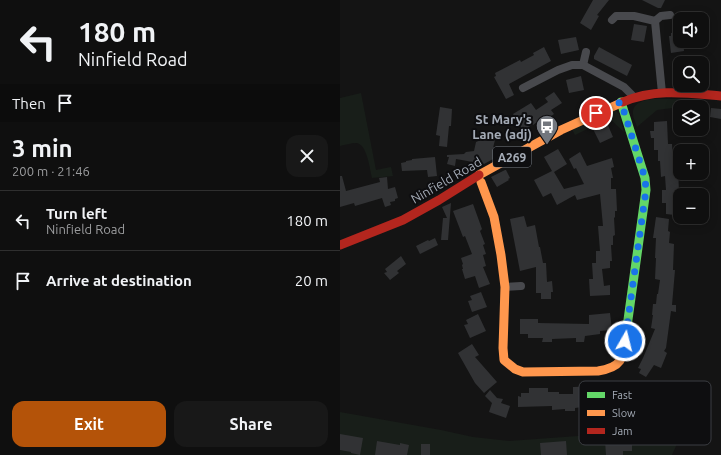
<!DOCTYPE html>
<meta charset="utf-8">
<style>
:root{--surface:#0f0f0f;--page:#181818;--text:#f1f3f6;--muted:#9b9c9e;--line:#2f2f2f;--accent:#b45309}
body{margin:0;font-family:Ubuntu,sans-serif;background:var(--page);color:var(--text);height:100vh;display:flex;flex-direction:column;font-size:15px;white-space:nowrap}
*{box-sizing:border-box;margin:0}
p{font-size:13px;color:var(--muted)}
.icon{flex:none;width:22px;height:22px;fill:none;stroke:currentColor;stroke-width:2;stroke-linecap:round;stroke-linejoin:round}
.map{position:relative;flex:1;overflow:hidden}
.drawer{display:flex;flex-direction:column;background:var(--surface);width:340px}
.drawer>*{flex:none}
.banner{background:#0f0f0f;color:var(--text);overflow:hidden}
.fabs{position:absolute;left:333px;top:12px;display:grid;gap:8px}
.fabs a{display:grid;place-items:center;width:36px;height:36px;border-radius:8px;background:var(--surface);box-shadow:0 2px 10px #0003,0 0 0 1px var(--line);font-size:20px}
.pin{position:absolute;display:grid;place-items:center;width:34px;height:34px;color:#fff;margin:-17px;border:2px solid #fff;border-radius:50%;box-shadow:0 1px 4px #0007}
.me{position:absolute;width:44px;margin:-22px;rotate:8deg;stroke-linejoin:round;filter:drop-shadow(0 0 3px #0008)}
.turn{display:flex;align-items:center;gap:14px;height:84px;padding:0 12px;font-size:18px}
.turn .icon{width:52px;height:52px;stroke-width:2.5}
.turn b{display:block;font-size:28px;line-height:34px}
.then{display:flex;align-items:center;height:38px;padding:0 12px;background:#0003;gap:8px;font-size:15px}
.round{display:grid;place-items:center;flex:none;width:42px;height:42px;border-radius:12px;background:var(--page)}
.overview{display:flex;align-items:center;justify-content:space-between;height:68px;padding:0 12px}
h1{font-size:24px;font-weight:600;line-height:30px}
.primary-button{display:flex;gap:8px;margin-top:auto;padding:8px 12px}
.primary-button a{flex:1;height:46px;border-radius:12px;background:var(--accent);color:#fff;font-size:16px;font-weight:600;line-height:46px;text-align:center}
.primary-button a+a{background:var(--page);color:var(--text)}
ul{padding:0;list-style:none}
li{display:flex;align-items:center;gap:12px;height:60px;padding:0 12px;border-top:1px solid var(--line)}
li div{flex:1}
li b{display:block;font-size:15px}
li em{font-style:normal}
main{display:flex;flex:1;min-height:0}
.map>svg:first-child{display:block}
</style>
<main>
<section class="drawer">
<div class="banner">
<div class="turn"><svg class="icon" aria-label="left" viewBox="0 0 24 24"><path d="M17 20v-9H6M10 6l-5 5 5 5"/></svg><div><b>180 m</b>Ninfield Road</div></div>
<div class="then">Then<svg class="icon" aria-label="arrive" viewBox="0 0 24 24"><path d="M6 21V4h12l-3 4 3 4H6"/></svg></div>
</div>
<div class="overview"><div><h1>3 min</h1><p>200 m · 21:46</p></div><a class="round"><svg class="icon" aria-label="close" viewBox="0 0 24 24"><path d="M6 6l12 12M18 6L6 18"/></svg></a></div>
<ul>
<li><svg class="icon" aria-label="left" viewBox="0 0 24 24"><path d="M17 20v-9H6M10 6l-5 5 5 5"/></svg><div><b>Turn left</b><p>Ninfield Road</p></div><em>180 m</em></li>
<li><svg class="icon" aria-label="arrive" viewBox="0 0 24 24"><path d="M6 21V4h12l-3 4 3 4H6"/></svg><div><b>Arrive at destination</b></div><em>20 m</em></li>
</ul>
<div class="primary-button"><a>Exit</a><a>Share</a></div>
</section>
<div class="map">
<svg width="381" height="455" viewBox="0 0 381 455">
<rect width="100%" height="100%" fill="#141414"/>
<!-- green -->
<g fill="#181e19">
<path d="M21,93L36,170L51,167L53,176L32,178C30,170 27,143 16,143C11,143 5,145 0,146V98Z"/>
<path d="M314,99H348L364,101V106H348L317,110L297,127C296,123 293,118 293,114C292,102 305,100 314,99Z"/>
<path d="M274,110L277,112L279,114L284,132L269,118L235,135L232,129Z"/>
<path d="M0,412L101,430L133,437L169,441L279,433L290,427H339L344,428L332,455H0Z"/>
</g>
<!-- building -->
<g fill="#313234">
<path d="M253,0H269L257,15L259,16L251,30L240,23Z"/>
<path d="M302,0H325L321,8H318Z"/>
<path d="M294,24L307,26L304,42L291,40Z"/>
<path d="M340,32V41H343L344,51L331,53L329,36H331V33Z"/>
<path d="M236,37L239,50L221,54L218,40Z"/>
<path d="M204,47L211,61L169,84L174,95L166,99L154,77L156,76L155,73L180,60L181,62L194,55L193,53Z"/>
<path d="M259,47L292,65L287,76L254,59V56Z"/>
<path d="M241,76L244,90L229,93L226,80Z"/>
<path d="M214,92L222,103L211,110L214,114L199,125L197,122L193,125V124L183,131L173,114L191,103L196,110L208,102L205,98Z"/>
<path d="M100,107L112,109L111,126H109L107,147L99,146L100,136L96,135Z"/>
<path d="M371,108L381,109V119L370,117Z"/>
<path d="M327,121L328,144H332L333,166H338L339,193H340V213H335V215L326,214V203H322V190H326L325,176L321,177L320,161H318V150H314V138H311L310,131H314V122Z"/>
<path d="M267,123L273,137L260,143L253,129Z"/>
<path d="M142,137L155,140L153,148L157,149L155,158L144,164L116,159L115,166L107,164L109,157H107V155L124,154L126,152L134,151L136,142L141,140Z"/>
<path d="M218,149L227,164L214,172L224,189L244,184L236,168L234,169L229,159L240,152L247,166L272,158L274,167L271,168L273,178H271V189H276L277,211H275V217L274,218L275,235L273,236V245H271L272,261H270V268L262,269L264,286L270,285V295L250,296L249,279H253L252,263H256V251H260L258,226H263L260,194L237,200L235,195L217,205L211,193L203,197L194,180L212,171L204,157Z"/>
<path d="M95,157L97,176L88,177L87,170L62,171L61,163L66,162V161L72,160V159Z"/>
<path d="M165,170H166L170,178L168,179L169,180L157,187L151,177Z"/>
<path d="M0,176H2L6,191L40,182L39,178L47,177L48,189L55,187L58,198L55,199V201L50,202L51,205L45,207L42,198L15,206L14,203L0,207Z"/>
<path d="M111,203L108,240H101L103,218H107L102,207Z"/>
<path d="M133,204L142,229L140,231L145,244L143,245L146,254L143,255L146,266L143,267L150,284L139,288L135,276L125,279L122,269H123L122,265L123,264L121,258L132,254L125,236L123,237L113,211Z"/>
<path d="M184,216L187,227L195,225L199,247H200L203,263H206L207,282L212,281L213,292H211V299H201V293H196V267L180,271L170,219Z"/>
<path d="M316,217L329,219L328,231L330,232L329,243L334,244L333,270H335L332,305H336V312L331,311L326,348L324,351L327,353L321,368L314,365L306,377L299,373L301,369L298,368L303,358L315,329L311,328L313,315H312L313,304H316L317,294H318L320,280L315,279L316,258H315L316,238H313Z"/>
<path d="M95,238L98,245L80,254L76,246L88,240L89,241Z"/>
<path d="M61,256L66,264L57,271L59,273L50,280L44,273L47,272L45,269Z"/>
<path d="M141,292L147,307L132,312L128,301L132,300L130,296Z"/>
<path d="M270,313L272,330L260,331V334L245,336L244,342H236V338L212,339V342H202L203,338H188V334H180V319H198V323L249,324V315Z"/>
<path d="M138,314L146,331L130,338L124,325L128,324L126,320Z"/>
<path d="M132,344L139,355L135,357L157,382L144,393L135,383L118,353Z"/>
<path d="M289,381L292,392L261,399V405L242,406V407L235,408V411H225V409L212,410V406L178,407V396L181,397V393H189V388H208V392H219V394H233V387L261,386V388Z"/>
<path d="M150,390L157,398L163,399L161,403L170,406L166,418L149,412L152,403L145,396Z"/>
<path d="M0,434L23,438L20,455L11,453V452L0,450Z"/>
<path d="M292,439V451H283V455H266L265,441Z"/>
<path d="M37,441L60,445V443L69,445L67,455H35Z"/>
<path d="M226,441L227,455H201L200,443Z"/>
<rect x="81" y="444" width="9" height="11"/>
</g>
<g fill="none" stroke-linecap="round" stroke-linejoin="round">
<!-- street -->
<g stroke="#48494d" stroke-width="8">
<path d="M272,20L276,16H294L315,21L322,93"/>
<path d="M315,21L321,16L330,15"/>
<path d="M243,65L246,52"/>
<path d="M183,88L218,70L232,65H243L284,87L294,97"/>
<path d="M165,287L181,286"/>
</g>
<!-- fast -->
<path stroke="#63d668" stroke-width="9" d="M281,102L305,178L306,190L286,334"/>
<!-- slow -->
<g stroke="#ff974d" stroke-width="9">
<path d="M139,175L221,130L283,102"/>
<path d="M141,182L154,217L161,255L165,287L163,348L164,360L175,369L183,372L258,371C284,367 283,357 286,334"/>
</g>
<!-- jam -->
<g stroke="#b3261e" stroke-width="9">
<path d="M283,102C315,88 347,93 381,96"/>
<path d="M0,245L63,220L99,200L139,175"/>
</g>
</g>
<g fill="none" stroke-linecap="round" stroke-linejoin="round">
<!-- route -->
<path stroke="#1a73e8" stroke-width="7" stroke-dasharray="0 12.6" d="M256,113L281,102L305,178L306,190L285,341"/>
</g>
<!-- icons -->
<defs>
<g id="bus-pin" transform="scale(1.15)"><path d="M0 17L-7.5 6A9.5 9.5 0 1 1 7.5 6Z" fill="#72767d" stroke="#0e0e10"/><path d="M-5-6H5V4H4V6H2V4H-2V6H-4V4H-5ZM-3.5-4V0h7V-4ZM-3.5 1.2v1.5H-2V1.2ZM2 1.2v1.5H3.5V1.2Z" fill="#fff"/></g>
</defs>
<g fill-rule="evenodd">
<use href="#bus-pin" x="207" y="126"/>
</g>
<g text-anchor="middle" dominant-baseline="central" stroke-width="4" stroke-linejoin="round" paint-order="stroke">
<!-- shield labels -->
<rect fill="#0e0e10" stroke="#777c84" stroke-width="1" x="153" y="147" width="38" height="20" rx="3"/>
<g font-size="12" font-weight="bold" fill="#a4abb6">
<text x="172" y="157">A269</text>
</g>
<!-- poi labels -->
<g font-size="13" font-weight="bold" fill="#a4abb6" stroke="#0e0e10" text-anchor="end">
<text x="192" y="119">St Mary's<tspan x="192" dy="15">Lane (adj)</tspan></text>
</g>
<!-- street labels -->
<g font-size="13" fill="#a4abb6" stroke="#0e0e10">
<text transform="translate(106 180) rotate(-30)">Ninfield Road</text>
</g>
</g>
<!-- legend -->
<rect x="239" y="381" width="132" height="64" rx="6" fill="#0e0e10" stroke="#3b3d42" stroke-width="1"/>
<rect x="247" y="392" width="18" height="6" fill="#63d668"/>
<rect x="247" y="410" width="18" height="6" fill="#ff974d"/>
<rect x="247" y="428" width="18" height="6" fill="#b3261e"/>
<g font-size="11" fill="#a4abb6">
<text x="272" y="399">Fast</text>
<text x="272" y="417">Slow</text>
<text x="272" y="435">Jam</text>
</g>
</svg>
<div class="fabs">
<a><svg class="icon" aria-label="sound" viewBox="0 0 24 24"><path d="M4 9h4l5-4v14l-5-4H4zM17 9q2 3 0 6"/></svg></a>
<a><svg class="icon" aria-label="search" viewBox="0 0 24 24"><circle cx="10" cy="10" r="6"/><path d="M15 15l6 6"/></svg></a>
<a><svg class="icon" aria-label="layers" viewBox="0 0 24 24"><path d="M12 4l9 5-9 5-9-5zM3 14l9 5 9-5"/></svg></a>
<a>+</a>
<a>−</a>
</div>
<div class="pin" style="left:256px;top:113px;background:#d93025"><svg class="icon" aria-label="arrive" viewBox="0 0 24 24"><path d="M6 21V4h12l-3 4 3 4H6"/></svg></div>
<svg class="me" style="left:285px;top:341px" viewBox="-20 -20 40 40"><circle r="17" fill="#1a73e8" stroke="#fff" stroke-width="3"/><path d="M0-11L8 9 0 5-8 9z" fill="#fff"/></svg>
</div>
</main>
